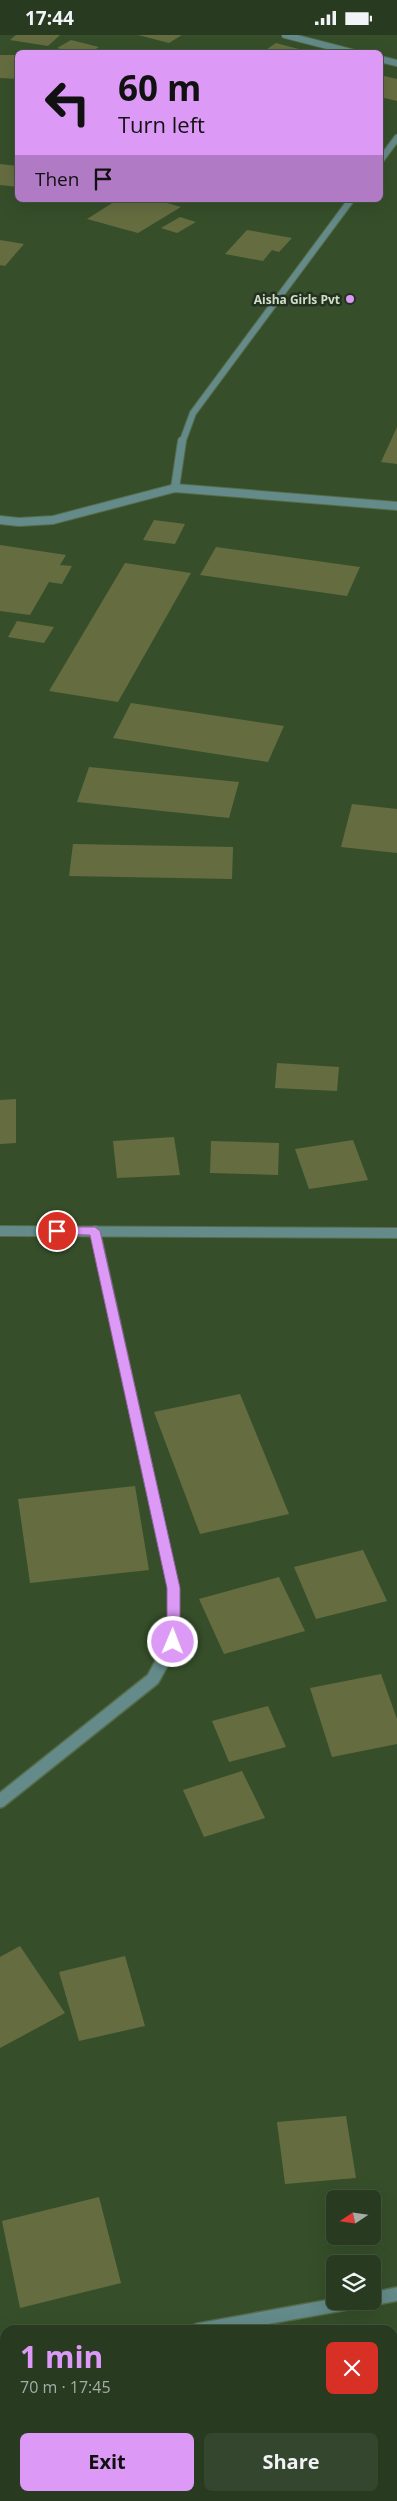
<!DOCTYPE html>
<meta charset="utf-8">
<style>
:root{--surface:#283b20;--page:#34462d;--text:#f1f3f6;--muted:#a5ada5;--line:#44553e;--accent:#dc99f5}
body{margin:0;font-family:"Open Sans",sans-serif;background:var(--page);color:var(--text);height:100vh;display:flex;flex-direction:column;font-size:19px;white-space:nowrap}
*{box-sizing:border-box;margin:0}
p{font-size:16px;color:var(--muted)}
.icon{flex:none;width:28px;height:28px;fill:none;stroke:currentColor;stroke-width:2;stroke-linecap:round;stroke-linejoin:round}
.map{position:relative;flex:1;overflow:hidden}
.drawer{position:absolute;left:0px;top:2290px;width:398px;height:176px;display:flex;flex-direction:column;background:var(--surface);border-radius:15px 15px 0 0;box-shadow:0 5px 20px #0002,0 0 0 1px var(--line)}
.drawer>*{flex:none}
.top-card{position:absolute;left:15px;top:15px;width:368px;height:152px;border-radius:8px;box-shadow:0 5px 20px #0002,0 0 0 1px var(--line);background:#dc99f5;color:#111;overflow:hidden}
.needle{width:32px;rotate:257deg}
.tools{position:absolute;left:326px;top:2155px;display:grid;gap:10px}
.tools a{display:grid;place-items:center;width:55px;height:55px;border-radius:8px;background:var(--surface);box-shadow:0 5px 20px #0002,0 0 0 1px var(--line);font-size:25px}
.pin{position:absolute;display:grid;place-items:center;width:42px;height:42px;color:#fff;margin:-21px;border:2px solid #fff;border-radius:50%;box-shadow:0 1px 5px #0007}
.me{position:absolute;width:55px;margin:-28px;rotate:1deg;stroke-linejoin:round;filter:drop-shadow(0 0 4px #0008)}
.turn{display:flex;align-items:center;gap:18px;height:105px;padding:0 20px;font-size:22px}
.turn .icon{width:65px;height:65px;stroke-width:2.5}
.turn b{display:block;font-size:35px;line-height:42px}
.then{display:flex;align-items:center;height:48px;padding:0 20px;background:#0003;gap:10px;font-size:19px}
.round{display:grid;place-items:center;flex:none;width:52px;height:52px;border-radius:8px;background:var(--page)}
.head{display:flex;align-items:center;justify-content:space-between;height:85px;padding:0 20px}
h1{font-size:30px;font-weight:700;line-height:38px;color:var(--accent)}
.primary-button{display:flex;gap:10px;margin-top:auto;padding:10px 20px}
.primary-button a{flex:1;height:58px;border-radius:8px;background:var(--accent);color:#111;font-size:20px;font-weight:700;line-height:58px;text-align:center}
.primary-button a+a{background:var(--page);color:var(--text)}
.status{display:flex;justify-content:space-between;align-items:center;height:35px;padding:0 25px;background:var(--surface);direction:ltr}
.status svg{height:14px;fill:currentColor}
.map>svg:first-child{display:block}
</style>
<div class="status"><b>17:44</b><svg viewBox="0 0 49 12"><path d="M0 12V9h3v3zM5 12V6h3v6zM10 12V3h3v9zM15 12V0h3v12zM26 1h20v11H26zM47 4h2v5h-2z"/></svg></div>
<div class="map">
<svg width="397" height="2466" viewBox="0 0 397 2466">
<rect width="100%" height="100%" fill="#364f2a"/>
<!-- building -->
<g fill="#656d40">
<path d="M16,0H60L48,11L10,5Z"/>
<path d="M138,0H182L169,8Z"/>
<path d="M71,5L99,12L89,18H75L57,13Z"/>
<path d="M276,8L310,17L309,18H261Z"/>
<path d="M0,20H18V44L0,43Z"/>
<path d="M380,40L397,44V66L380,62Z"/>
<path d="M0,129L18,131V152L0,150Z"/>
<path d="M117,165H157L181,172L138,198L87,184Z"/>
<path d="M180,182L196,187L177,198L161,193Z"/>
<path d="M247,195L292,203L279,217L272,215L263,226L225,219Z"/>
<path d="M0,205L24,209L5,231L0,230Z"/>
<path d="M397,392V429L381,427Z"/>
<path d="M154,485L185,489L175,509L143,505Z"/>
<path d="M0,510L66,520L60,530L72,531L62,549L49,547L30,580L0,576Z"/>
<path d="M216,512L360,532L347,561L200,540Z"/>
<path d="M125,528L191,538L118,667L49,656Z"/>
<path d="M17,586L54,592L44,608L8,602Z"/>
<path d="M131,668L284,691L268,727L113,703Z"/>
<path d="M89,732L239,747L229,783L77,767Z"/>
<path d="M352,769L397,774V818L341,812Z"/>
<path d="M73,809L233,812L232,844L69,841Z"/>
<path d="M277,1028L339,1032L337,1056L275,1053Z"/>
<path d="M16,1064V1108L0,1109V1065Z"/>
<path d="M174,1102L180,1140L117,1143L113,1106Z"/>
<path d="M353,1105L368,1145L309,1154L295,1114Z"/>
<path d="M211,1106L279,1108L278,1140L210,1138Z"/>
<path d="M240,1359L289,1479L200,1499L154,1377Z"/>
<path d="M135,1451L149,1535L30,1548L18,1464Z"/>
<path d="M363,1515L387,1566L316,1584L294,1532Z"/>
<path d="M279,1542L305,1596L224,1619L199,1564Z"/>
<path d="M381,1639L397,1684V1709L332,1722L310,1653Z"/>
<path d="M268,1671L286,1712L229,1727L212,1686Z"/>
<path d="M242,1736L265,1783L204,1802L183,1755Z"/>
<path d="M20,1911L65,1978L0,2013V1922Z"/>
<path d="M125,1921L145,1991L79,2006L59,1937Z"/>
<path d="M346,2081L356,2143L285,2149L277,2087Z"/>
<path d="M99,2162L121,2248L20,2273L2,2186Z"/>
<path d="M397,2335V2464L354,2466L353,2461H392V2336Z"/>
<path d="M218,2461H327L328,2466H219Z"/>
</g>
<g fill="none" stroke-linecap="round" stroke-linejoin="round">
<!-- minor-far3 casing -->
<g stroke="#556c4a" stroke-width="8">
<g id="minor-far3">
<path d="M285,0L355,18"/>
<path d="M380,24L397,28"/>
<path d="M380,126L397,103"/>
<path d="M182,408L193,378L351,165"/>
</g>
</g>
<!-- minor-far2 casing -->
<g stroke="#556c4a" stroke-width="10">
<g id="minor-far2">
<path d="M175,453L182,406"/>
<path d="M0,485L19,487L53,485L175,453L397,471"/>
</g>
</g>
<!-- minor-far1 casing -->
<g stroke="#556c4a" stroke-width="12">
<g id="minor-far1">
<path d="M0,1196L397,1198"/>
<path d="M95,1196L174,1553L173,1603"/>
</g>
</g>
<!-- minor casing -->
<g stroke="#556c4a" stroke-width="16">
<g id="minor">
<path d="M0,1766L153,1644L173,1607V1602"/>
<path d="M372,2264L397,2259"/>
<path d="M198,2295L359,2266"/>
<path d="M0,2330L5,2329"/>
</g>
</g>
<!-- minor-far3 -->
<use href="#minor-far3" stroke="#648a8a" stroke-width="6"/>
<!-- minor-far2 -->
<use href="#minor-far2" stroke="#648a8a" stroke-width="8"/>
<!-- minor-far1 -->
<use href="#minor-far1" stroke="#648a8a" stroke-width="10"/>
<!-- minor -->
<use href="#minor" stroke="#648a8a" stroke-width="13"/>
</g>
<!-- route -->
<path fill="#dc99f5" stroke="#8f639f" d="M57,1192H95L100,1196L180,1553V1607L173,1612L167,1607V1553L90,1200L53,1199L51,1196Z"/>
<!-- markers -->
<circle fill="#dc99f5" stroke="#253120" stroke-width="2" cx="350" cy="264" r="5"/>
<g text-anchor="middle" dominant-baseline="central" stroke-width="5" stroke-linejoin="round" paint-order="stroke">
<!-- far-poi labels -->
<g font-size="12" font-weight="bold" fill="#cfdec8" stroke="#253120" text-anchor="end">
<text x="340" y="264">Aisha Girls Pvt</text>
</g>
</g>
</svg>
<div class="tools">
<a><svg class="needle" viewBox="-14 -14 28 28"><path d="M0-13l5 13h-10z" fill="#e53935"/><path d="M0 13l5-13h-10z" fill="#a5ada5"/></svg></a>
<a><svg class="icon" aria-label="layers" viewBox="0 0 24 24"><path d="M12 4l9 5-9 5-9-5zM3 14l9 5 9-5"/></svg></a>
</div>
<div class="pin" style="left:57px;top:1196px;background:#d93025"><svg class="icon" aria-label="arrive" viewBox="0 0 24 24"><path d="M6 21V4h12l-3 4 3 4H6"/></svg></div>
<svg class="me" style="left:173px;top:1607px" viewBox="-20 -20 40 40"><circle r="17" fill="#dc99f5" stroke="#fff" stroke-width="3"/><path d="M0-11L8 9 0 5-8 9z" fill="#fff"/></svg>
<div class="top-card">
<div class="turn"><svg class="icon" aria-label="left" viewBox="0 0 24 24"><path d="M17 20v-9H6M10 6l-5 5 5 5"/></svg><div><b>60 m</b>Turn left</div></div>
<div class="then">Then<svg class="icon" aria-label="arrive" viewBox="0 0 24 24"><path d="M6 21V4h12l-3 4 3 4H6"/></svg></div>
</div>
<section class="drawer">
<div class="head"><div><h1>1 min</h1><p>70 m · 17:45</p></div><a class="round" style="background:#d93025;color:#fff"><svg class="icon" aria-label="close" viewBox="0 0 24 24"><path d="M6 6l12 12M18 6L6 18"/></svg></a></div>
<div class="primary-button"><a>Exit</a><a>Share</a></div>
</section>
</div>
